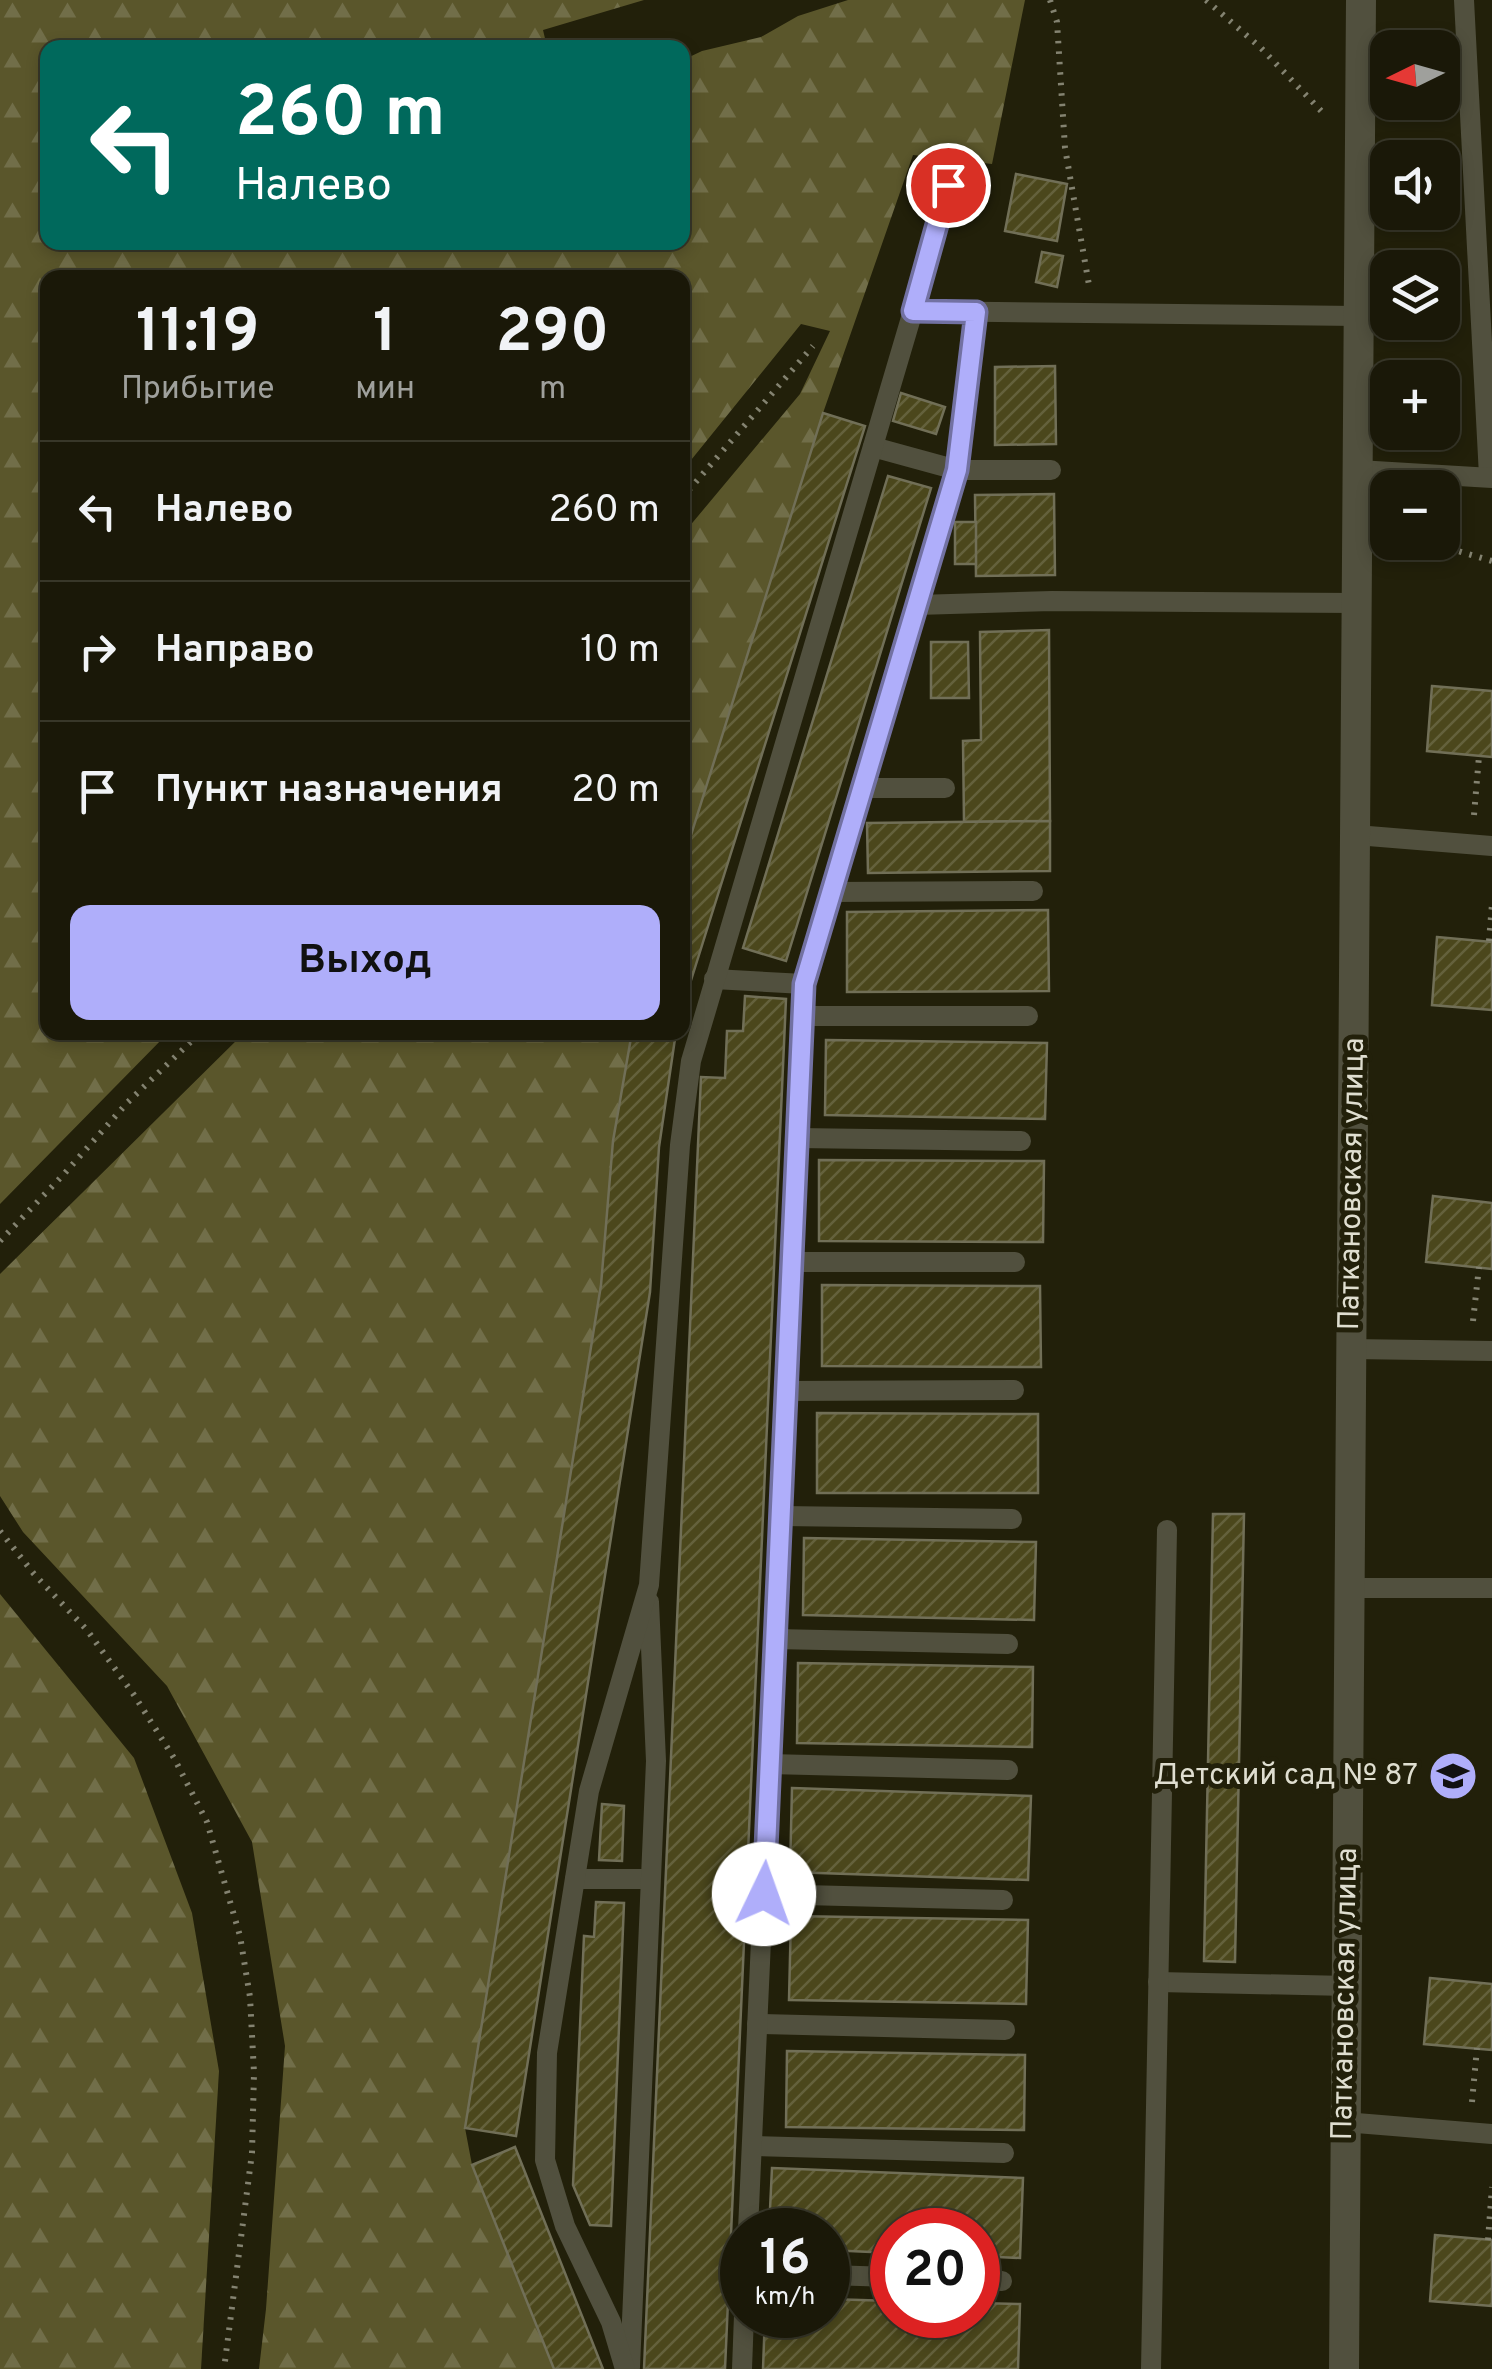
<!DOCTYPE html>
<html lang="ru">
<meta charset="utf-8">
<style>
:root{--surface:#1a1808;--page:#232112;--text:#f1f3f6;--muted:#9fa09c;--line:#383729;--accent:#afaefa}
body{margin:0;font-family:Overpass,sans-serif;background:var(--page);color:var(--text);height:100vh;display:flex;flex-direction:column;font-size:38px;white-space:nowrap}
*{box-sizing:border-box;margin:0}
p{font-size:32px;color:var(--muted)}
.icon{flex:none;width:55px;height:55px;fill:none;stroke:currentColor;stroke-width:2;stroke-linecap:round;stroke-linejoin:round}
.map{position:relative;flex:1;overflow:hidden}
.panel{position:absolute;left:40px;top:270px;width:650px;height:770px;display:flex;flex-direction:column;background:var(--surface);border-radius:20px;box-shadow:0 5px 15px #0003,0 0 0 2px var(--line)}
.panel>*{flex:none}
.top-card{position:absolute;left:40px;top:40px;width:650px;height:210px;border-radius:20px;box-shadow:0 5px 15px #0003,0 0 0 2px var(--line);background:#00695c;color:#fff;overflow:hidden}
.needle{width:65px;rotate:265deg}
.buttons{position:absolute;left:1370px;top:30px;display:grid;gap:20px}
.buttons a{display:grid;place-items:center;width:90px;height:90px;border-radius:20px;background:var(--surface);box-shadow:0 5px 15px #0003,0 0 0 2px var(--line);font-size:50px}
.speed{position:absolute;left:720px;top:2208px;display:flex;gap:20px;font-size:50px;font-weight:700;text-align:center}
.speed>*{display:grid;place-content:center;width:130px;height:130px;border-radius:50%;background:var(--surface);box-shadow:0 5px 15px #0003,0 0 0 2px var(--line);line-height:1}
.speed small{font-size:25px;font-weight:400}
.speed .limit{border:15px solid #d22;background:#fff;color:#111}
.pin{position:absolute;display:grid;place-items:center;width:85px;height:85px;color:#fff;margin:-42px;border:5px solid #fff;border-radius:50%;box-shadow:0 2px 10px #0007}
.me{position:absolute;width:110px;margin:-55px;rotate:3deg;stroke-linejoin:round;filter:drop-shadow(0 0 8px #0008)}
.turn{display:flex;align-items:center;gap:35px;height:210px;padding:0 30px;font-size:45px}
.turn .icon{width:130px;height:130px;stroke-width:2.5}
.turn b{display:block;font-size:70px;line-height:85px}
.eta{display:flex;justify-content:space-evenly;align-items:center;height:170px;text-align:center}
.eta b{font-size:60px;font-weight:700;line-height:70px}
.button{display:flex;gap:20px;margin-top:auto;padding:20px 30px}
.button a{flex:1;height:115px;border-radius:20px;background:var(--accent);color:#111;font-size:40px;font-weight:700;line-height:115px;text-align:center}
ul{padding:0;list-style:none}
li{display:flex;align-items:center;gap:30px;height:140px;padding:0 30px;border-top:2px solid var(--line)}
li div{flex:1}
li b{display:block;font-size:38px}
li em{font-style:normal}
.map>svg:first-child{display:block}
</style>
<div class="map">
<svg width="1492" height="2369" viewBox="0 0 1492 2369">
<defs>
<pattern id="forest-firs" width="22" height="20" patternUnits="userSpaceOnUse" patternTransform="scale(2.5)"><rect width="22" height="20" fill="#5a562b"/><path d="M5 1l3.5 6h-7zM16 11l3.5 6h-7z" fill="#716e49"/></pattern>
<pattern id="building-hatch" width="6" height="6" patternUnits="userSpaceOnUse" patternTransform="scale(2.5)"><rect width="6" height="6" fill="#4b471c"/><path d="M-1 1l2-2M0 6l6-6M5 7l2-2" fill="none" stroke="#64613c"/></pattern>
</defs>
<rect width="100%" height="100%" fill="#22200a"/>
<!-- forest -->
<g fill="url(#forest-firs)">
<path d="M0,0H644L543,30L547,47L48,48V242H682L683,60L702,51L761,37L798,16L848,0H1025L992,164L913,155L823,413L683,864V534L800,394L830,331L801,324L683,470L682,278H48V1032L168,1033L0,1204Z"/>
<path d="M244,1033H632L601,1285L465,2128L472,2165L554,2369H259L266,2309L285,2046L252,1842L167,1686L23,1532L0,1496V1274Z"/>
<path d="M0,1594L134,1758L192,1913L219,2071L201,2369H0Z"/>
</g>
<!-- building -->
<g fill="url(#building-hatch)" stroke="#716f57" stroke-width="2.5">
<path d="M1016,174L1067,184L1057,241L1005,231Z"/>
<path d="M1042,252L1063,256L1057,287L1036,282Z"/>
<path d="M1055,366L1056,444L995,445V367Z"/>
<path d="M901,393L945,407L936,434L893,421Z"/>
<path d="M823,413L865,426L682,1009V864Z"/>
<path d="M888,476L931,488L786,961L743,948Z"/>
<path d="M1054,494L1055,575L976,576L975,495Z"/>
<rect x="955" y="522" width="21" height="42"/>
<path d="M1049,630L1050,821L964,822L963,741L981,740L980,632Z"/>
<path d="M931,642H968L969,698H931Z"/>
<path d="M1432,686L1492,691V757L1427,751Z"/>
<path d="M1050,821V871L868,873L867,823Z"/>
<path d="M1048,910L1049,991L847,992V912Z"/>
<path d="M1437,937L1492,942V1010L1432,1005Z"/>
<path d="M745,996L786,999L725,2369H644L701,1077L725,1078L727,1031H743Z"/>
<path d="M632,1032H676L659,1147L650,1292L516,2136L465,2128L601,1285L613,1141Z"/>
<path d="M826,1040L1047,1043L1045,1119L825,1115Z"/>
<path d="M819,1160L1044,1161L1043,1242L819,1241Z"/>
<path d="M1433,1196L1492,1203V1269L1426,1262Z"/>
<path d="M822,1285L1040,1286L1041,1367L822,1366Z"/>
<path d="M817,1413L1038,1414V1493H817Z"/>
<path d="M1213,1514H1244L1235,1962L1204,1961Z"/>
<path d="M804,1538L1036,1542L1034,1620L803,1615Z"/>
<path d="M798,1663L1033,1667L1032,1747L797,1743Z"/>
<path d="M792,1788L1031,1796L1028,1880L790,1872Z"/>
<path d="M602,1804L624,1806L622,1861L599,1860Z"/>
<path d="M596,1902L624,1903L611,2226L590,2225L573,2185L584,1936L594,1937Z"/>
<path d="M791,1916L1028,1920L1026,2004L789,2000Z"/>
<path d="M1430,1978L1492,1984V2050L1424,2044Z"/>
<path d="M787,2051L1025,2055L1024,2130L786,2127Z"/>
<path d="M515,2147L603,2369H554L472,2165Z"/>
<path d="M772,2168L1023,2178L1020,2258L978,2256V2230H892V2253L828,2250V2230H769Z"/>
<path d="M1435,2235L1492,2240V2306L1430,2301Z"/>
<path d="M828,2299L892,2301V2315H978V2303L1020,2304L1018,2369H763L765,2315H828Z"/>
</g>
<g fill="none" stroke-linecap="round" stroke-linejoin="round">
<!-- path -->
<g stroke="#848371" stroke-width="6" stroke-dasharray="2.5 8" stroke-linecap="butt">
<path d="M1050,0L1057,22L1065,148L1089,285"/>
<path d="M1206,0L1261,48L1326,116"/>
<path d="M682,498L813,346"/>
<path d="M1441,542L1448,548L1492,561"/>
<path d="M1474,815L1479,756"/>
<path d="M1489,941L1492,904"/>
<path d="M0,1241L64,1174L128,1102L201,1032"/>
<path d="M1473,1321L1479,1267"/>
<path d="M0,1531L34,1574L87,1630L134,1695L174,1758L207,1822L240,1936L250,1997L254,2073L252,2153L224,2369"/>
<path d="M1472,2102L1477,2048"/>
<path d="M1488,2240L1492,2187"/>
</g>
<!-- service -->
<g stroke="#51503e" stroke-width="20">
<path d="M1464,0L1489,476"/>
<path d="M948,185L913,311L1357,316"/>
<path d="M873,447L957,470H1051"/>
<path d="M1358,470L1492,478"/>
<path d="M917,605L1052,601L1357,603"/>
<path d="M862,788H945"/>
<path d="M1356,835L1492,846"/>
<path d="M831,892L1033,891"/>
<path d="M714,979L804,984"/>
<path d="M802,1016H1028"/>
<path d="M797,1138L1021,1141"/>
<path d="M791,1262H1015"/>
<path d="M1351,1349L1492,1351"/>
<path d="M786,1391L1014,1390"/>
<path d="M781,1516L1012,1519"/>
<path d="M1349,1588H1492"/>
<path d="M775,1639L1008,1644"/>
<path d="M769,1764L1008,1770"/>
<path d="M575,1879H650"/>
<path d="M764,1894L1003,1900"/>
<path d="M1158,1982L1347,1986"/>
<path d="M757,2024L1005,2030"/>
<path d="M1344,2122L1492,2134"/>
<path d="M752,2146L1004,2153"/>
<path d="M748,2230L804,984L957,470L976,311"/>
<path d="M828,2275L892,2277"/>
<path d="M978,2280L1002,2281"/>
<path d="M630,2367L656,1761L649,1602"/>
<path d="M625,2369L611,2322L565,2226L545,2160L547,2053L589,1791L649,1585L680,1145L691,1061L913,311"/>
<path d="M742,2369L744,2315"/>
<path d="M1151,2369L1167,1530"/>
</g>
<!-- minor -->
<path stroke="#51503e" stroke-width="30" d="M1344,2369L1361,0"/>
</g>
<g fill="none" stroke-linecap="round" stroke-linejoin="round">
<!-- route casing -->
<g stroke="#7271a2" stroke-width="25">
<path id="route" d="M764,1894L804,984L957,470L976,312L913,311L948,185"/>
</g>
<!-- route -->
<use href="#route" stroke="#afaefa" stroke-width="18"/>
</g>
<!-- icons -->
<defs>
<g id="school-disc" transform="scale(2.5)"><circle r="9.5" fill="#afaefa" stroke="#22200a"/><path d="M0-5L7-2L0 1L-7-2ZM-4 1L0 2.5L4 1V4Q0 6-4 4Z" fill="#111"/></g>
</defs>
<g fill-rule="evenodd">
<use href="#school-disc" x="1453" y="1776"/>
</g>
<g text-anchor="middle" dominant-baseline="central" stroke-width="10" stroke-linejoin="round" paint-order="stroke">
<!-- street labels -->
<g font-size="30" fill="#dfded0" stroke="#22200a">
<text transform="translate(1353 1184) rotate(-89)">Паткановская улица</text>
<text transform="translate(1346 1994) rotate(-89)">Паткановская улица</text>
</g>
<!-- poi labels -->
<g font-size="30" fill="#dfded0" stroke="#22200a" text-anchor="end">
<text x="1418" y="1776">Детский сад № 87</text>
</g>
</g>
</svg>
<div class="buttons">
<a><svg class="needle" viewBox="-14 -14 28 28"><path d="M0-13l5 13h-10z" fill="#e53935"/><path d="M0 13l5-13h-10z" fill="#9fa09c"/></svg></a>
<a><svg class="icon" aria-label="sound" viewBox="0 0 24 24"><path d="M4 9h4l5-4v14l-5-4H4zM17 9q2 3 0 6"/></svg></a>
<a><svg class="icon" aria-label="layers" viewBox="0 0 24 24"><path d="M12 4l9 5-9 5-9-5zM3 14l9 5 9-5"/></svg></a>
<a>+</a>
<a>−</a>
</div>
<div class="speed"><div>16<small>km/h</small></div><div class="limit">20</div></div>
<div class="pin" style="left:948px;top:185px;background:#d93025"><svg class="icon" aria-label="arrive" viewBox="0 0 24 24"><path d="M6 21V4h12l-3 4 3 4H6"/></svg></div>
<svg class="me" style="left:764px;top:1894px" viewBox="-20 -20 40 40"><circle r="19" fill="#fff"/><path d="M0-13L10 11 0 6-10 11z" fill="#afaefa"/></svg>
<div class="top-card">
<div class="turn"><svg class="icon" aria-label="left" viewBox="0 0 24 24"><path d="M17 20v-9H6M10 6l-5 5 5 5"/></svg><div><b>260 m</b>Налево</div></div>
</div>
<section class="panel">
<div class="eta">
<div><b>11:19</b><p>Прибытие</p></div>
<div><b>1</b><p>мин</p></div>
<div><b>290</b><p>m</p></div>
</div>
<ul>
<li><svg class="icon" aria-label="left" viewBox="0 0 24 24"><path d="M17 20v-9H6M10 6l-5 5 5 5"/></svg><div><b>Налево</b></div><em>260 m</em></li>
<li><svg class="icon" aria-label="right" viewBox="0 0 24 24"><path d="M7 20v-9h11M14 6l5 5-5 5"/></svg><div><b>Направо</b></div><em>10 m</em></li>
<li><svg class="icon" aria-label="arrive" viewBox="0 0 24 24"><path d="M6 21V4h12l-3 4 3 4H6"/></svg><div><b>Пункт назначения</b></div><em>20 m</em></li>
</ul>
<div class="button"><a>Выход</a></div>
</section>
</div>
